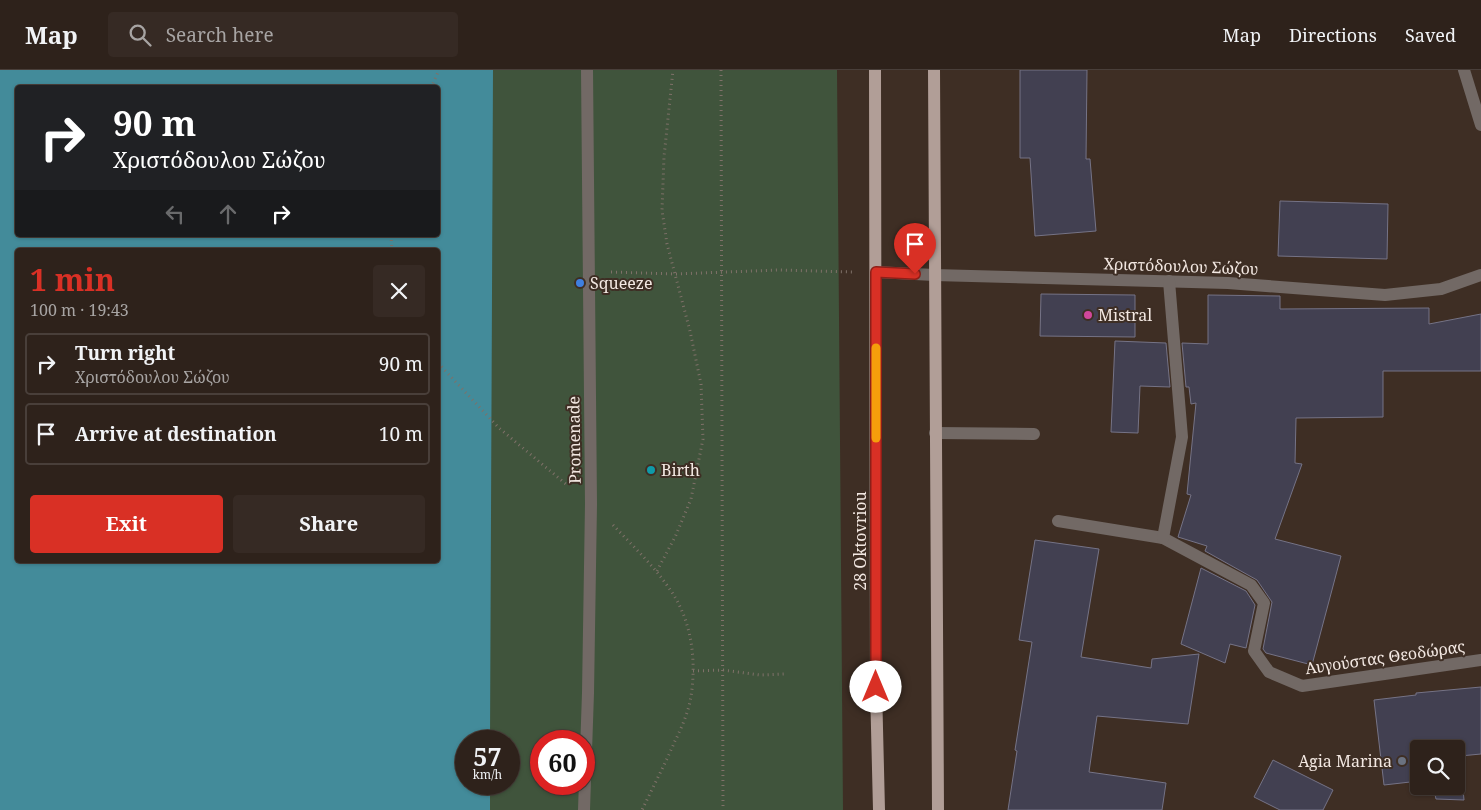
<!DOCTYPE html>
<meta charset="utf-8">
<style>
:root{--surface:#2e221b;--page:#362a24;--text:#f1f3f6;--muted:#a7a4a3;--line:#493f3a;--accent:#d93025}
body{margin:0;font-family:"Noto Serif",serif;background:var(--page);color:var(--text);height:100vh;display:flex;flex-direction:column;font-size:19px;white-space:nowrap}
*{box-sizing:border-box;margin:0}
p{font-size:16px;color:var(--muted)}
.icon{flex:none;width:28px;height:28px;fill:none;stroke:currentColor;stroke-width:2;stroke-linecap:round;stroke-linejoin:round}
.map{position:relative;flex:1;overflow:hidden}
.panel{position:absolute;left:15px;top:178px;width:425px;height:315px;display:flex;flex-direction:column;background:var(--surface);border-radius:5px;box-shadow:0 1px 4px #0004,0 0 0 1px var(--line)}
.panel>*{flex:none}
.hud{position:absolute;left:15px;top:15px;width:425px;height:152px;border-radius:5px;box-shadow:0 1px 4px #0004,0 0 0 1px var(--line);background:#202124;color:#fff;overflow:hidden}
.tools{position:absolute;left:1410px;top:670px;display:grid;gap:10px}
.tools a{display:grid;place-items:center;width:55px;height:55px;border-radius:5px;background:var(--surface);box-shadow:0 1px 4px #0004,0 0 0 1px var(--line);font-size:25px}
.speed{position:absolute;left:455px;top:660px;display:flex;gap:10px;font-size:25px;font-weight:700;text-align:center}
.speed>*{display:grid;place-content:center;width:65px;height:65px;border-radius:50%;background:var(--surface);box-shadow:0 1px 4px #0004,0 0 0 1px var(--line);line-height:1}
.speed small{font-size:12px;font-weight:400}
.speed .limit{border:8px solid #d22;background:#fff;color:#111}
.pin{position:absolute;display:grid;place-items:center;width:42px;height:42px;color:#fff;margin:-51px -21px;border-radius:50% 50% 50% 0;rotate:-45deg;box-shadow:0 0 5px #0007}
.pin .icon{rotate:45deg}
.me{position:absolute;width:55px;margin:-28px;rotate:0deg;stroke-linejoin:round;filter:drop-shadow(0 0 4px #0008)}
.turn{display:flex;align-items:center;gap:18px;height:105px;padding:0 15px;font-size:22px}
.turn .icon{width:65px;height:65px;stroke-width:2.5}
.turn b{display:block;font-size:35px;line-height:42px}
.lanes{display:flex;align-items:center;height:48px;padding:0 15px;background:#0003;justify-content:center;gap:25px;direction:ltr}
.lanes .off{opacity:.35}
.round{display:grid;place-items:center;flex:none;width:52px;height:52px;border-radius:5px;background:var(--page)}
.summary{display:flex;align-items:center;justify-content:space-between;height:85px;padding:0 15px}
h1{font-size:30px;font-weight:700;line-height:38px;color:var(--accent)}
.cta{display:flex;gap:10px;margin-top:auto;padding:10px 15px}
.cta a{flex:1;height:58px;border-radius:5px;background:var(--accent);color:#fff;font-size:20px;font-weight:700;line-height:58px;text-align:center}
.cta a+a{background:var(--page);color:var(--text)}
ul{padding:0;list-style:none}
li{display:flex;align-items:center;gap:15px;height:62px;margin:0 10px 8px;padding:0 5px;border:2px solid var(--line);border-radius:5px}
li div{flex:1}
li b{display:block;font-size:19px}
li em{font-style:normal}
header{display:flex;align-items:center;gap:30px;box-sizing:border-box;height:70px;padding:0 25px;background:var(--surface);border-bottom:1px solid var(--line)}
header strong{font-size:24px}
nav{display:flex;gap:28px;margin-inline-start:auto;font-size:18px}
.search{width:350px;height:45px;background:var(--page);display:flex;align-items:center;gap:12px;box-sizing:border-box;padding:0 18px;border-radius:5px;color:var(--muted);font-size:19px}
.map>svg:first-child{display:block}
</style>
<header>
<strong>Map</strong>
<div class="search"><svg class="icon" aria-label="search" viewBox="0 0 24 24"><circle cx="10" cy="10" r="6"/><path d="M15 15l6 6"/></svg>Search here</div>
<nav><a>Map</a><a>Directions</a><a>Saved</a></nav>
</header>
<div class="map">
<svg width="1481" height="740" viewBox="0 0 1481 740">
<rect width="100%" height="100%" fill="#3e2e24"/>
<!-- green -->
<path fill="#40543c" fill-rule="evenodd" d="M474,0H837L843,740H482L481,714H509V671H481ZM541,671H584V714H541Z"/>
<!-- water -->
<path fill="#438b9a" fill-rule="evenodd" d="M0,0H493L490,671H466V714H490V740H0ZM18,18H438V165H18ZM18,180H438V490H18Z"/>
<!-- building -->
<g fill="#424051" stroke="#757386">
<path d="M1020,0H1087L1086,89H1090L1096,161L1035,166L1030,88H1020Z"/>
<path d="M1280,131L1388,134L1387,189L1278,186Z"/>
<path d="M1041,224L1135,225V267L1040,266Z"/>
<path d="M1208,225L1280,226V239L1429,238V254L1481,244V301H1383V347L1296,348L1295,393L1302,394L1275,469L1341,486L1312,595L1266,583L1263,579L1272,532L1257,510L1205,481L1207,476L1178,467L1191,425L1187,424L1196,333L1191,334L1189,317H1186L1182,273L1208,274Z"/>
<path d="M1115,271L1166,273L1170,317L1140,316L1138,363L1111,362Z"/>
<path d="M1035,470L1099,479L1081,587L1151,598L1152,589L1199,584L1188,654L1097,646L1089,702L1166,713L1162,740H1008L1017,681L1015,680L1032,572L1019,570Z"/>
<path d="M1201,498L1246,521L1255,535L1246,578L1230,574L1225,593L1181,574Z"/>
<path d="M1481,617V684L1460,686L1464,730L1436,729L1433,716H1456V679H1419V711L1384,715L1374,630L1416,625V623Z"/>
<path d="M1273,690L1333,720L1323,740H1280L1254,727Z"/>
</g>
<g fill="none" stroke-linecap="round" stroke-linejoin="round">
<!-- path -->
<g stroke="#7f7169" stroke-width="3" stroke-dasharray="1 4" stroke-linecap="butt">
<path d="M721,0L723,740"/>
<path d="M431,18L439,0"/>
<path d="M391,165L392,180"/>
<path d="M611,202L675,204L779,200L852,202"/>
<path d="M438,293L499,358L567,415"/>
<path d="M613,455C633,476 655,497 671,521C693,553 697,595 690,632C687,645 681,659 675,671C665,694 653,717 642,740"/>
<path d="M657,501L676,465L691,429L703,369L701,314L690,261L667,174L662,140L664,87L673,0"/>
<path d="M693,601L723,600L760,605L785,604"/>
</g>
<!-- service -->
<path stroke="#726965" stroke-width="12" d="M935,363L1034,364"/>
<!-- pedestrian -->
<path stroke="#726965" stroke-width="12" d="M584,740L588,623L591,434L587,0"/>
<!-- minor -->
<g stroke="#726965" stroke-width="12">
<path d="M876,202L934,205L1228,213L1385,225L1441,219L1481,205"/>
<path d="M1058,451L1163,468L1251,515L1264,533L1254,581L1269,602L1302,616L1481,590"/>
<path d="M1163,468L1182,367L1169,211"/>
</g>
<!-- tertiary -->
<path stroke="#726965" stroke-width="12" d="M1464,0L1481,55"/>
<!-- primary -->
<g stroke="#b19e97" stroke-width="12">
<path d="M875,0L876,617L879,740"/>
<path d="M934,0L938,740"/>
</g>
</g>
<g fill="none" stroke-linecap="round" stroke-linejoin="round">
<!-- route casing -->
<g stroke="#8d1f18" stroke-width="12">
<path id="route" d="M876,617V202L915,204"/>
</g>
<!-- route -->
<use href="#route" stroke="#d93025" stroke-width="9"/>
<!-- slow -->
<path stroke="#f59e0b" stroke-width="9" d="M876,278V368"/>
</g>
<!-- markers -->
<circle fill="#3f7fe0" stroke="#3e2e24" stroke-width="2" cx="580" cy="213" r="5"/>
<circle fill="#d1479c" stroke="#3e2e24" stroke-width="2" cx="1088" cy="245" r="5"/>
<circle fill="#0f9aa8" stroke="#3e2e24" stroke-width="2" cx="651" cy="400" r="5"/>
<circle fill="#6b7280" stroke="#3e2e24" stroke-width="2" cx="1402" cy="691" r="5"/>
<g text-anchor="middle" dominant-baseline="central" stroke-width="4" stroke-linejoin="round" paint-order="stroke">
<!-- street labels -->
<g font-size="16" fill="#f3e8e2" stroke="#3e2e24">
<text transform="translate(1181 196) rotate(2)">Χριστόδουλου Σώζου</text>
<text transform="translate(574 370) rotate(-91)">Promenade</text>
<text transform="translate(860 471) rotate(-90)">28 Oktovriou</text>
<text transform="translate(1385 587) rotate(-8)">Αυγούστας Θεοδώρας</text>
</g>
<!-- poi labels -->
<g font-size="16" fill="#f3e8e2" stroke="#3e2e24" text-anchor="start">
<text x="590" y="213">Squeeze</text>
<text x="1098" y="245">Mistral</text>
<text x="661" y="400">Birth</text>
<text x="1392" y="691" text-anchor="end">Agia Marina</text>
</g>
</g>
</svg>
<div class="tools">
<a><svg class="icon" aria-label="search" viewBox="0 0 24 24"><circle cx="10" cy="10" r="6"/><path d="M15 15l6 6"/></svg></a>
</div>
<div class="speed"><div>57<small>km/h</small></div><div class="limit">60</div></div>
<div class="pin" style="left:915px;top:204px;background:#d93025"><svg class="icon" aria-label="arrive" viewBox="0 0 24 24"><path d="M6 21V4h12l-3 4 3 4H6"/></svg></div>
<svg class="me" style="left:876px;top:617px" viewBox="-20 -20 40 40"><circle r="19" fill="#fff"/><path d="M0-13L10 11 0 6-10 11z" fill="#d93025"/></svg>
<div class="hud">
<div class="turn"><svg class="icon" aria-label="right" viewBox="0 0 24 24"><path d="M7 20v-9h11M14 6l5 5-5 5"/></svg><div><b>90 m</b>Χριστόδουλου Σώζου</div></div>
<div class="lanes"><svg class="icon off" aria-label="left" viewBox="0 0 24 24"><path d="M17 20v-9H6M10 6l-5 5 5 5"/></svg><svg class="icon off" aria-label="ahead" viewBox="0 0 24 24"><path d="M12 20V5M6 11l6-6 6 6"/></svg><svg class="icon" aria-label="right" viewBox="0 0 24 24"><path d="M7 20v-9h11M14 6l5 5-5 5"/></svg></div>
</div>
<section class="panel">
<div class="summary"><div><h1>1 min</h1><p>100 m · 19:43</p></div><a class="round"><svg class="icon" aria-label="close" viewBox="0 0 24 24"><path d="M6 6l12 12M18 6L6 18"/></svg></a></div>
<ul>
<li><svg class="icon" aria-label="right" viewBox="0 0 24 24"><path d="M7 20v-9h11M14 6l5 5-5 5"/></svg><div><b>Turn right</b><p>Χριστόδουλου Σώζου</p></div><em>90 m</em></li>
<li><svg class="icon" aria-label="arrive" viewBox="0 0 24 24"><path d="M6 21V4h12l-3 4 3 4H6"/></svg><div><b>Arrive at destination</b></div><em>10 m</em></li>
</ul>
<div class="cta"><a>Exit</a><a>Share</a></div>
</section>
</div>
